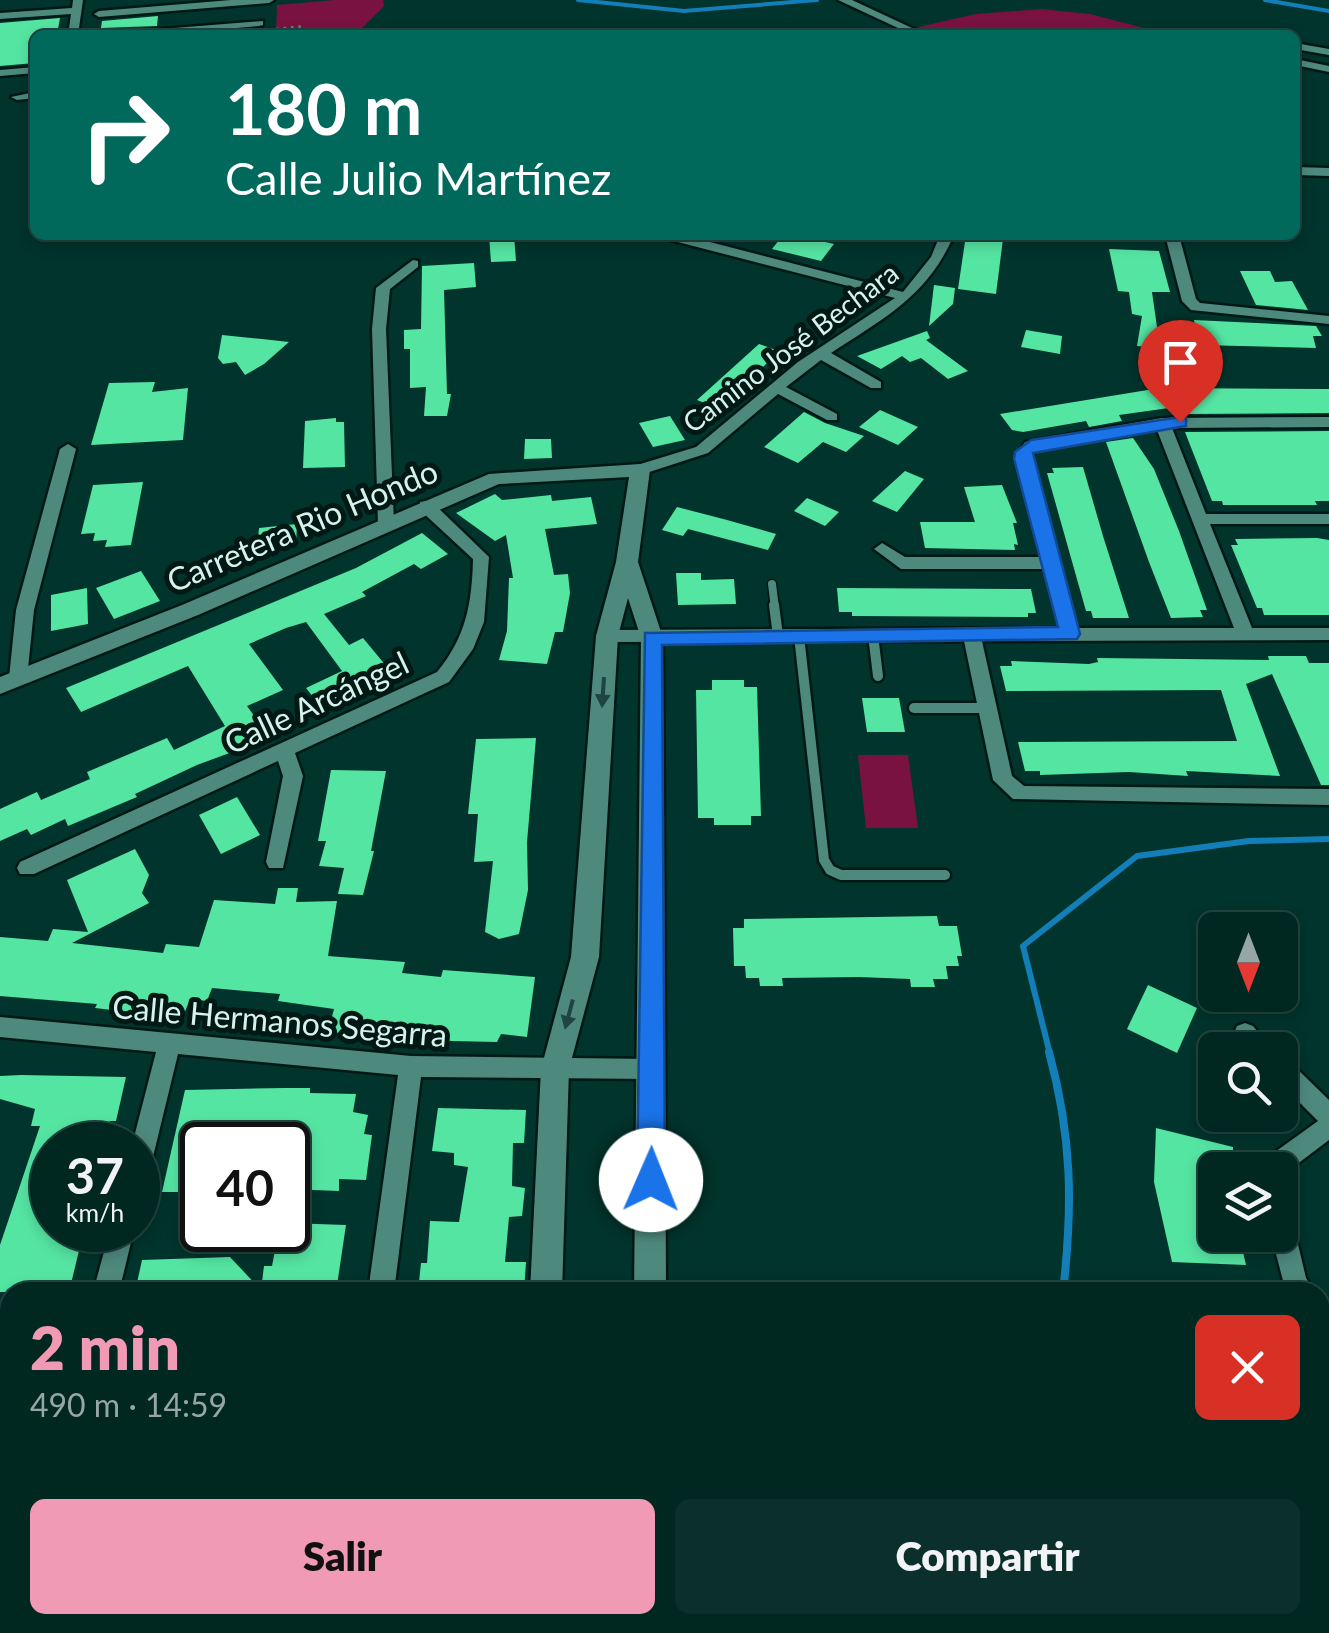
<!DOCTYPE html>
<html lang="es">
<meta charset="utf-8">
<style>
:root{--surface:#012721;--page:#0b2f2a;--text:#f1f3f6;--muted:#96a5a5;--line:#23443f;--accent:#f09ab5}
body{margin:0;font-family:Lato,sans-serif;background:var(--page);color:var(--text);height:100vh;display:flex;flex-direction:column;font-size:38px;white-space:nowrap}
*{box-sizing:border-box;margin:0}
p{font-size:32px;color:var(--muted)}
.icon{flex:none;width:55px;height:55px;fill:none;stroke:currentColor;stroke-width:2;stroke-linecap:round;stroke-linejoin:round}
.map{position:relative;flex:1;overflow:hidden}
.drawer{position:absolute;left:0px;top:1282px;width:1330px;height:352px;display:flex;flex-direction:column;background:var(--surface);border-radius:30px 30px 0 0;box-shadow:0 5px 15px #0003,0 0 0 2px var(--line)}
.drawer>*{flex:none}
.top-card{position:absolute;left:30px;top:30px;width:1270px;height:210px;border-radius:15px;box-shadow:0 5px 15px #0003,0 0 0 2px var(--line);background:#00695c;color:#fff;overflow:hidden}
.needle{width:65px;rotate:180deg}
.controls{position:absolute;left:1198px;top:912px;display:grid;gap:20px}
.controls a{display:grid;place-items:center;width:100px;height:100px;border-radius:15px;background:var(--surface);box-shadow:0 5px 15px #0003,0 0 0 2px var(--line);font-size:50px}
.speed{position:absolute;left:30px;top:1122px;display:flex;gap:20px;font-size:50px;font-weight:700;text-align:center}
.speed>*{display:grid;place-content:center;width:130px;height:130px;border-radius:50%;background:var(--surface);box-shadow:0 5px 15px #0003,0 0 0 2px var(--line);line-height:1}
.speed small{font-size:25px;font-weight:400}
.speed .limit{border:5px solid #111;border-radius:15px;background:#fff;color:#111}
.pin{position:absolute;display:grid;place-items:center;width:85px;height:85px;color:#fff;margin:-102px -42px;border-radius:50% 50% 50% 0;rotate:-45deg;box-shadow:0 0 10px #0007}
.pin .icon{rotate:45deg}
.me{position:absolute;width:110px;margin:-55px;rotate:1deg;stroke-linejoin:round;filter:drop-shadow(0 0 8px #0008)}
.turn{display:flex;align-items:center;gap:35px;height:210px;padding:0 30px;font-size:45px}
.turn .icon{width:130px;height:130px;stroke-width:2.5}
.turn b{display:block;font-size:70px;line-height:85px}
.round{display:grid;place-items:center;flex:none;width:105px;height:105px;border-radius:15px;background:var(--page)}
.overview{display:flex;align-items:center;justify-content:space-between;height:170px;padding:0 30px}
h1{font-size:60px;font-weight:800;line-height:75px;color:var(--accent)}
.cta{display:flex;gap:20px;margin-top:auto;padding:20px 30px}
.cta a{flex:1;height:115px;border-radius:15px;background:var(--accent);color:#111;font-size:40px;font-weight:800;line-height:115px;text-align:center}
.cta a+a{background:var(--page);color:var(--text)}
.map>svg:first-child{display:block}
</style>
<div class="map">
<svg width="1329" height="1633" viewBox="0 0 1329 1633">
<rect width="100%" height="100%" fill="#01342c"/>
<!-- green -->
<g fill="#7a1241">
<path d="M335,0H383L384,6L355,35H276L277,5Z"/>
<path d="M1041,9L1090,14L1171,35H936L918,27L976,14Z"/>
<path d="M858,755H908L918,828H866Z"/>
</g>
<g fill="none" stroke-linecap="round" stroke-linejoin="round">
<!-- stream-far2 -->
<g stroke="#137fb8" stroke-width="4">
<path d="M578,0L684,11L817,0"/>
<path d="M1265,0L1329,11"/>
</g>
<!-- stream-far1 -->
<path stroke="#137fb8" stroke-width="6" d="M1050,1054L1023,946L1137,856L1249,841L1329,839"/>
<!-- stream -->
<g stroke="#137fb8" stroke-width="8">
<path d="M1049,1052C1072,1137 1073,1204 1063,1292"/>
<path d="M559,1633L573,1625"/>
</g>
</g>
<!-- building -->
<g fill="#55e5a3">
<path d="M158,16L157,26L101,28L102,21Z"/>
<path d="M60,18L57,35H35V63L0,66V23Z"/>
<path d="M489,235H514L516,261L491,262Z"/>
<path d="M783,235H795L834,244L821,261L772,249Z"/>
<path d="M966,235L1003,239L996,294L958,289Z"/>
<path d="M1109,249L1159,251L1170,292H1152L1160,348L1137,346L1142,316L1132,314L1129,292L1118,291Z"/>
<path d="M474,263L476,287L444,290L447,394H451L447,416H424L426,387L410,388V349H404V330L421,329L422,266Z"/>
<path d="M1240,271H1270L1275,282L1292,281L1308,310L1256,305Z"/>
<path d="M934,285L955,288L953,304L929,326Z"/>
<path d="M1194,320L1316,326L1322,336H1313L1316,348L1199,345Z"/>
<path d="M1026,330L1062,336L1060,354L1021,347Z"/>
<path d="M927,331L930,338L926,340L968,371L948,379L921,358L910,362L902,356L881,369L857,356Z"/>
<path d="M222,335L262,339L289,342L264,364L245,375L236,362L223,364L218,358Z"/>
<path d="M759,344L779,351L738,392L717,408L697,400Z"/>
<path d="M155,382L152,392L188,388L183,440L91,445L109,383Z"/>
<path d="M1160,388L1329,389V413L1179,414L1176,407L1119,415L1122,421L1089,427L1086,421L1023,432L1012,430L1000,414Z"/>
<path d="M880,410L918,427L898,445L859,427Z"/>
<path d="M804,412L825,423L864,436L846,452L823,442L798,463L764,447Z"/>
<path d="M670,416L685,440L653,447L639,423Z"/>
<path d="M336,418V422H344L345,467L303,468L305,421Z"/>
<path d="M1329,431V501H1315L1317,505H1223L1222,501H1212L1185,432Z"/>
<path d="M1133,438L1154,469L1179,531L1207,610H1200L1203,617L1171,618L1149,562L1106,442Z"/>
<path d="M525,439H551L552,458L524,459Z"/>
<path d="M1083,467L1103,536L1129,618H1093L1091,611H1086L1047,473H1054L1052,468Z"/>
<path d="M905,471L924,479L897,512L872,501Z"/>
<path d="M143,482L131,545L105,547L107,540L93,541L95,533L81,534L93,485Z"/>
<path d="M1002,485L1017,523H1013L1018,545L1014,544L1015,550L925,548L920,522H975L964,487Z"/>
<path d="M495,494L502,500L551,495L552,501L591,497L597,524L545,529L554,575L568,574L570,593L563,632H555L547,664L499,660L507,631L509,578H513L506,535L495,541L456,513Z"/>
<path d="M807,498L839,512L825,526L794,511Z"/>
<path d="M677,507L727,520L776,534L768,550L688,529L683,536L662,530Z"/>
<path d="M297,524L296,545L257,551L259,528Z"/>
<path d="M422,533L448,554L421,569L414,564L362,592L366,596L324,614L349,645L363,638L387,667L374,673L379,679L321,707L306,688L342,671L306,622L286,628L249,644L283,690L247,706L270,738L197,765L135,794L137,797L68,826L65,819L31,835L27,829L0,841V809L37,792L41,800L90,779L87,772L167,738L174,750L225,726L188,666L81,712L66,688L356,568Z"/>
<path d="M1317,538L1329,540V615H1264L1262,608H1257L1231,545H1238L1235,539Z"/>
<path d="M141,571L160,601L114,619L96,588Z"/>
<path d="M676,573H701V580L734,579L736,604L678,605Z"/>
<path d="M87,588L88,624L51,631V595Z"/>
<path d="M837,588L1031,589L1036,613H1028V617L852,616V612H839Z"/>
<path d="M1268,656H1306L1309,663H1329V785H1321L1272,674L1246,684L1280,776L1186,771L1188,776L1129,772L1040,775V771H1025L1018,742L1237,741L1221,690L1006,691L1000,666H1012L1011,661L1089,664L1098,662L1097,658L1269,660Z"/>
<path d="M712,680H744V687H757L761,816H751V825H714V818H698L696,690H712Z"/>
<path d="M862,698H899L905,732H867Z"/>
<path d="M536,738L527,842L528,890L519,934L499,939L485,932L493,861L474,862L478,814H468L476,739Z"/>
<path d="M331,770L386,771L371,851H374L363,895L338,894L344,868L319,866L326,841H318Z"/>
<path d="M237,797L260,835L221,854L199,815Z"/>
<path d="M135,849L149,875L142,893L149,903L72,943L163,953L166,944L199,947L214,900L275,904L278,888H298L296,902L337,901L328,956L405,962L402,973L441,977L443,970L535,977L527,1037L501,1034L497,1042L452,1041L328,1032L334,1009L278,1001L280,994L212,988L207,1001L190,999L184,1014L121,1011L95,1008L97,1004L0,996V937L48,941L53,929L88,932L67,880Z"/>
<path d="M937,916L939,926H957L962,956H957L959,966H946L948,979H933L935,987H911L910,979L859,977L782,978L783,986H760L759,978H746L745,966H734L733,928H744V919Z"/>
<path d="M1148,985L1197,1008L1177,1053L1127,1029Z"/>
<path d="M21,1075L126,1077L116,1121H110L104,1145H52V1230H84L69,1292H0V1245L40,1126H31L35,1109L0,1099V1076Z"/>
<path d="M285,1088H310V1093L356,1094L353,1112L368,1115L364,1134L372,1135L366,1180L339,1179V1191L288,1189V1145H202V1220H179L185,1192H162L185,1090Z"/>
<path d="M438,1108L526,1110L524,1143H513L512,1186L525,1188L522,1216L509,1217L505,1262H526L524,1292H418L421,1263H427L430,1221L459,1222L468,1167L454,1165V1153L432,1151Z"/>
<path d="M1156,1128L1233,1147V1170H1215V1235H1239L1246,1265L1172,1262L1154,1182Z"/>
<path d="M288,1223L346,1225L336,1292H135L142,1260L230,1257L261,1290L264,1266H272L279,1230H288Z"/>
</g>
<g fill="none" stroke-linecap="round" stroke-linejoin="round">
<!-- lane-far2 casing -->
<g stroke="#001914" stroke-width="11">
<path id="lane-far2" d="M772,584L775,608"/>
</g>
<!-- lane-far1 casing -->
<g stroke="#001914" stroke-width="15">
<g id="lane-far1">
<path d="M774,605L778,636"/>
<path d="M873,635L878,676"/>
<path d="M799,636L824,860L830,870L841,875H945"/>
<path d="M914,708H987"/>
</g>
</g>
<!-- lane casing -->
<g stroke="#001914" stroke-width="18">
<path id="lane" d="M1037,1633L1042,1625"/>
</g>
<!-- street casing -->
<g stroke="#001914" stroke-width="5">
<g id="street">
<path d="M73,0H83L78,35H68L71,14L0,19V13L72,8Z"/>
<path d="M231,0H274L269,3L99,17L94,14L99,11Z"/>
<path d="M838,0H852L927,35H913Z"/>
<path d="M263,21V25L259,26L160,35H119L124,32Z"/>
<path d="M1295,43L1329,49V55L1295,49Z"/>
<path d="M1295,59L1329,66V72L1295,65Z"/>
<path d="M35,67V73L0,76V70Z"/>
<path d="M35,92V98L17,100L11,97Z"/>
<path d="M1295,167L1329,168V176L1295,175Z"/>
<path d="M670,235H683L903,292L931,257L940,235H954C927,297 884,318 831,353L881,382V388H871L821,360L786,387L837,414V420H827L778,394L708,453L640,475L634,474V466L696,447L798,362L895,298L670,240Z"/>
<path d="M1165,235H1179L1196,299L1200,303L1329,316V324L1191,310L1182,301Z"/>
<path d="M413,260L418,261V267L390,289L386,329L394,524L386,529L378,524L372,329L376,288Z"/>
<path d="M1329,417V427L1172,428L1206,514H1329V524H1210L1252,628H1329V640L982,641L1012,776L1024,786L1329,789V805L1013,799L993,780L964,641L607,642L598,636L607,630L1060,628L1044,569H901L874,549L882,543L905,557H1041L1015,459L1025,442L1162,418ZM1157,430L1234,628H1077L1031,459L1037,449Z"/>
<path d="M68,444L76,449L34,610L27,678L18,685L9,678L16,610L60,449Z"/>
<path d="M426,501L432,502L489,557L484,622L473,649L449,682L295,753L303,776L283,868H269L266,862L283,776L278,761L34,874H20L17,868L20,862L437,672C466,637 472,603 473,559L420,510V502Z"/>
<path d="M0,1017L411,1056L653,1059L661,1062L664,1069L661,1076L653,1079L421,1077L394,1292H368L398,1075L178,1054L150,1169L147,1177L138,1181V1145H132L156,1052L0,1037Z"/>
<path d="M1245,1023L1253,1026L1273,1050H1247L1234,1033L1237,1026Z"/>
<path d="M1280,1057L1288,1060L1329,1100V1140L1280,1177V1170H1258L1261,1162L1318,1121L1280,1083Z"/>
<path d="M1280,1207L1289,1210L1292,1219L1306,1278L1314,1292H1286L1271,1235H1280Z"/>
<path d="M110,1230H134L119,1292H93Z"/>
<path d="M1320,1309L1329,1313V1339L1320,1335Z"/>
<path d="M10,1560V1610L0,1615V1564Z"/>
<path d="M61,1625H105L101,1633H58Z"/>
</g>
</g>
<!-- secondary casing -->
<g stroke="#001914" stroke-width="5">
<g id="secondary">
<path d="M640,464L650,470L638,562L663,638L666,1292H634L641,638L628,598L618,636L599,957L569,1069L562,1292H530L541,1069L571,957L596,636L616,562L629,477L499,484L198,615L0,694V677L182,605L489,474Z"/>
<path d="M488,1625H524L522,1633H484Z"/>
<path d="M610,1625H646V1633H608Z"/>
</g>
</g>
<!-- path -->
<path stroke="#608982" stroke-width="2.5" stroke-dasharray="2.5 5" stroke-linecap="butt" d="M276,29L305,26"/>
<!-- lane-far2 -->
<use href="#lane-far2" stroke="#4e897d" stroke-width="8"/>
<!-- lane-far1 -->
<use href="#lane-far1" stroke="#4e897d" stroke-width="10"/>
<!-- lane -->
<use href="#lane" stroke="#4e897d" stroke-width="12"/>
<!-- street -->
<use href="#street" fill="#4e897d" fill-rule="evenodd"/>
<!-- secondary -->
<use href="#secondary" fill="#4e897d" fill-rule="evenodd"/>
</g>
<!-- one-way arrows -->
<defs><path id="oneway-solid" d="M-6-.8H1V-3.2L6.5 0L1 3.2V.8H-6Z" transform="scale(2.5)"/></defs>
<g fill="#20453e">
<use href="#oneway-solid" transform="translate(603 692) rotate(94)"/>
<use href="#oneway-solid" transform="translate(569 1014) rotate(105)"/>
</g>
<!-- route -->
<path fill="#1a73e8" stroke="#114b97" stroke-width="2.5" d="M1180,417L1186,418V426L1033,453L1080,634L1077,639L662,645L665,1180L661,1190L651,1194L641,1190L637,1180L645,633L1058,627L1014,459L1015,452L1031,440Z"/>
<g text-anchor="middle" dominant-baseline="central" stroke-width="10" stroke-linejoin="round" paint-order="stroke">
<!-- far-street labels -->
<g font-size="28" fill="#d5f3ec" stroke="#011814">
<text transform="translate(790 347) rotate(-37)">Camino José Bechara</text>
</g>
<!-- street labels -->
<g font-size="32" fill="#d5f3ec" stroke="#011814">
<text transform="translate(302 525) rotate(-23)">Carretera Rio Hondo</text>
<text transform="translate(316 702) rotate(-25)">Calle Arcángel</text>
<text transform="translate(280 1020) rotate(5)">Calle Hermanos Segarra</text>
</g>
</g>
</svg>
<div class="controls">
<a><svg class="needle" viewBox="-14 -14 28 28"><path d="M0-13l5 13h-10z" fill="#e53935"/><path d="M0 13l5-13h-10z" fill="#96a5a5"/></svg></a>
<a><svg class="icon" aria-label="search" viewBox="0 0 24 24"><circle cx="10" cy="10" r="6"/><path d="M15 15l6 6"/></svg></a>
<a><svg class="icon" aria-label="layers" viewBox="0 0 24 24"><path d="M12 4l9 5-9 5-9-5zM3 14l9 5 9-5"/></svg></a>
</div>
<div class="speed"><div>37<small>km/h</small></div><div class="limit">40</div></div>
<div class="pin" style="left:1180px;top:422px;background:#d93025"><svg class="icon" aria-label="arrive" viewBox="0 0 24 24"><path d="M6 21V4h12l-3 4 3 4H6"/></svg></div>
<svg class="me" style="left:651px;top:1180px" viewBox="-20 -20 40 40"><circle r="19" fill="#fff"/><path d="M0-13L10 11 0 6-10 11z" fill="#1a73e8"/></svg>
<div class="top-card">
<div class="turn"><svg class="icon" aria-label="right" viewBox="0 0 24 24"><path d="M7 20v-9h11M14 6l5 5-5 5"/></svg><div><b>180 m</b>Calle Julio Martínez</div></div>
</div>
<section class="drawer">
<div class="overview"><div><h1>2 min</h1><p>490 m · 14:59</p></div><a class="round" style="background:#d93025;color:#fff"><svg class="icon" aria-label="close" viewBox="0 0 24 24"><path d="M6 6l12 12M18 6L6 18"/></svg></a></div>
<div class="cta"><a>Salir</a><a>Compartir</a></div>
</section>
</div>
